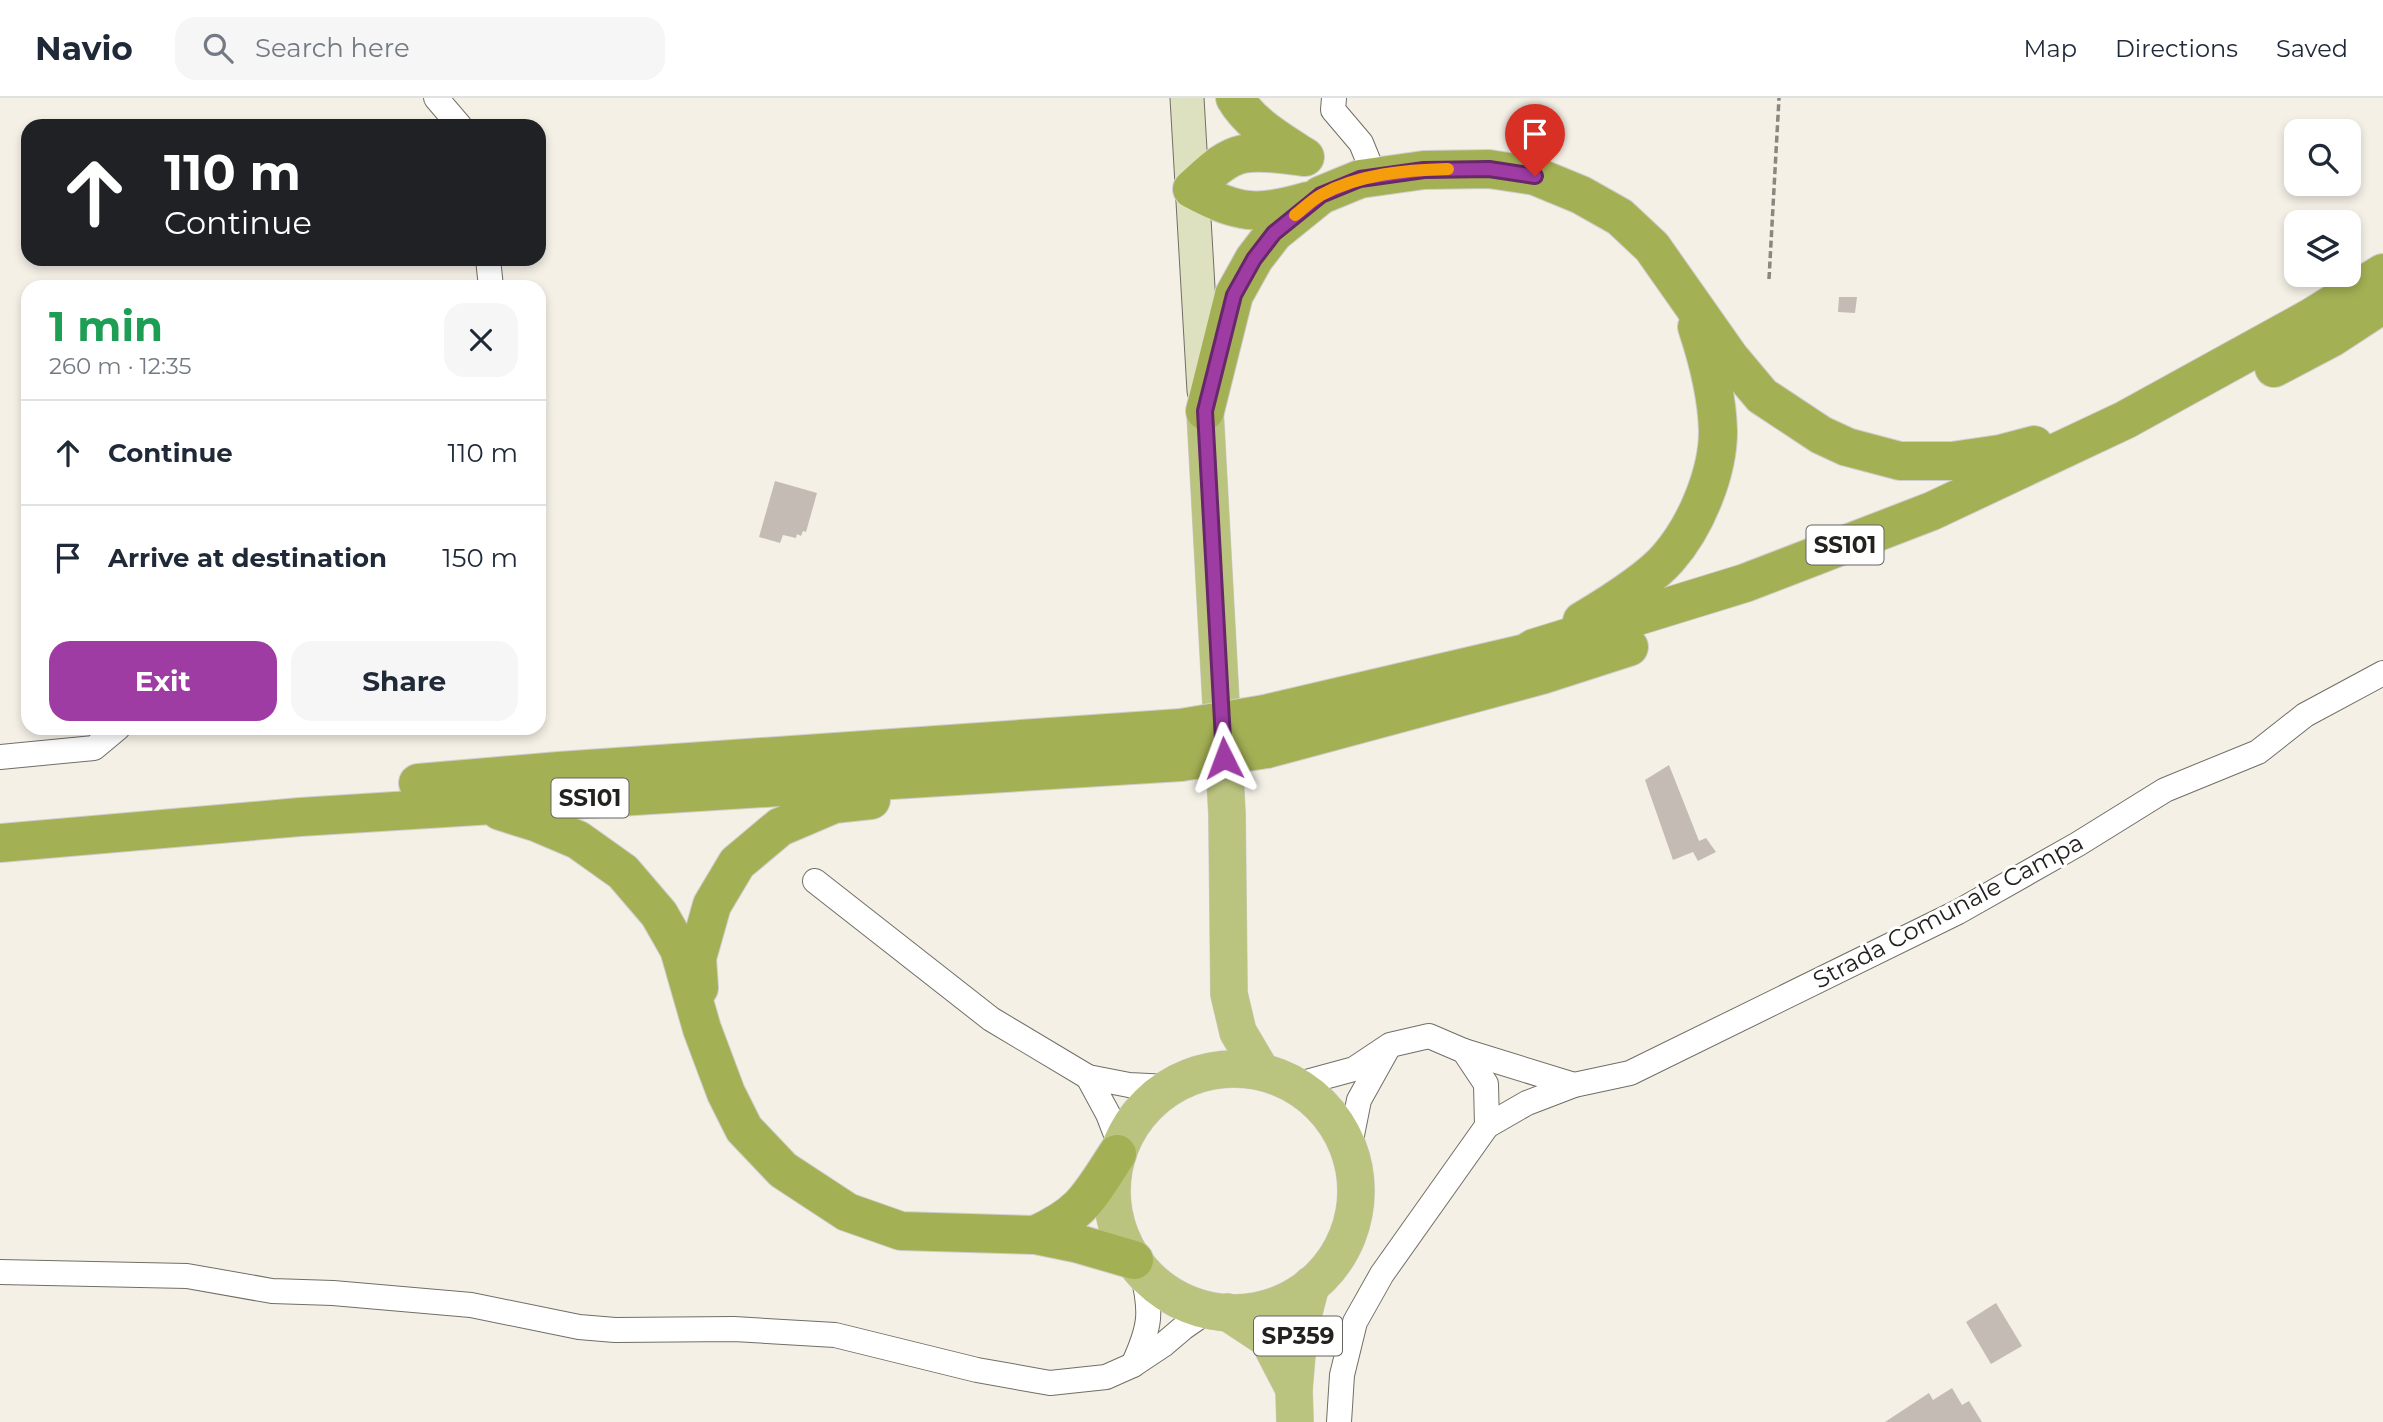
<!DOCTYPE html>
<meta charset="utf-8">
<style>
:root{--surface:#fff;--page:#f6f6f7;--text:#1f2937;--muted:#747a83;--line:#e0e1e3;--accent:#9e3ca3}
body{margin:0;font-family:Montserrat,sans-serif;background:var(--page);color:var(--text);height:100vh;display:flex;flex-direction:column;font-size:26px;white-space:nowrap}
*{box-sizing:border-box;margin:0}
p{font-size:23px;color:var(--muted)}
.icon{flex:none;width:38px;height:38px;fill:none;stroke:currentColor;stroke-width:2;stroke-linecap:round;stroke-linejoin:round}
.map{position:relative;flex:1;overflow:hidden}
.panel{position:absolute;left:21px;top:182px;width:525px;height:455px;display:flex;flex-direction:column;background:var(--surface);border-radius:21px;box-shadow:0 4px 10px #0003}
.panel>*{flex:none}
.banner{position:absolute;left:21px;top:21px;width:525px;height:147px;border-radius:21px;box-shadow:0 4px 10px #0003;background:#202124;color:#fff;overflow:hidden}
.tools{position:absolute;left:2284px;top:21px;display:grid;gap:14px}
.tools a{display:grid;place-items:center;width:77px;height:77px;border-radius:14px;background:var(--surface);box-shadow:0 4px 10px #0003;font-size:35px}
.pin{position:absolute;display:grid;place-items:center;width:60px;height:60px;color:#fff;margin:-72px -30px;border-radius:50% 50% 50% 0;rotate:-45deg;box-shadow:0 0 7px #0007}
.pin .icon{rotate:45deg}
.me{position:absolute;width:77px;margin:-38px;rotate:357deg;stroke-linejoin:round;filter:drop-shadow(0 0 5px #0008)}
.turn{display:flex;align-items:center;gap:24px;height:147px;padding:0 28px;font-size:32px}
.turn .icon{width:91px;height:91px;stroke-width:2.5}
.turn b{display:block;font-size:49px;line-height:60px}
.round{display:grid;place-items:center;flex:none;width:74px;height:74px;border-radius:21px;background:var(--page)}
.summary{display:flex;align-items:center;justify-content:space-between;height:119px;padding:0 28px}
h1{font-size:42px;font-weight:700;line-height:52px;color:#1e9e55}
.cta{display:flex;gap:14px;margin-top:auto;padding:14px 28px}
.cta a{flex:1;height:80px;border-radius:21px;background:var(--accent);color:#fff;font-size:28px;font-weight:700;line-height:80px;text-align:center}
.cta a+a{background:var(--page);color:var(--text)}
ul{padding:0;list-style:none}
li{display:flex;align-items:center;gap:21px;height:105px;padding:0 28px;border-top:2px solid var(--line)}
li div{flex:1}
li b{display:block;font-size:26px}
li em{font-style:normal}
header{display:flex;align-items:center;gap:42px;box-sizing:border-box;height:98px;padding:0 35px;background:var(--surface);border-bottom:2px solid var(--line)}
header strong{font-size:33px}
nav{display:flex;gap:38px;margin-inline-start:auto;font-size:24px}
.search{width:490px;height:63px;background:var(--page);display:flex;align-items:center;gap:18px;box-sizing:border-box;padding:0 24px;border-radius:21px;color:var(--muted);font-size:26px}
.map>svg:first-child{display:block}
</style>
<header>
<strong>Navio</strong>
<div class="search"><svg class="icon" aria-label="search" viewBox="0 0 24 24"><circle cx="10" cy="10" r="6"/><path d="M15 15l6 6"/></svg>Search here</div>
<nav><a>Map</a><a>Directions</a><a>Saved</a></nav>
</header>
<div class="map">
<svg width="2383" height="1324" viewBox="0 0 2383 1324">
<rect width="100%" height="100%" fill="#f4f0e6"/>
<!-- building -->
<g fill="#c4bcb4">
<path d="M1839,199H1857L1855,215L1838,214Z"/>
<path d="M775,383L817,395L806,434L803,433L801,438L797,436L796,440L783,437L780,445L759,439Z"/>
<path d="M1669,667L1699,743L1706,740L1716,754L1698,763L1693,754L1673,762L1645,682Z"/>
<path d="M1996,1205L2022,1248L1991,1266L1966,1224Z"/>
<path d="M1952,1290L1962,1307L1969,1303L1982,1324H1885L1929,1295L1933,1302Z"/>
</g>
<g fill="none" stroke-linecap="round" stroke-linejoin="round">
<!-- minor casing -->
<g stroke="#716e65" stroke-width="26">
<g id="minor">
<path d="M436,0L460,28"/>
<path d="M1334,0L1333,12L1361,45L1375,79"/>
<path d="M488,161L491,189"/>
<path d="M0,659L94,650L118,630"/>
<path d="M815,783L991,921L1088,979L1129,987L1169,989"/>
<path d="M1464,953L1574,987"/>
<path d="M1088,979L1108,1016L1120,1047"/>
<path d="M1295,987L1354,971L1390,947L1429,938L1464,953L1486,986L1487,1028L1382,1176L1355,1224L1342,1277L1339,1324"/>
<path d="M1487,1028L1527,1005L1574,987L1630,975L1958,814L2078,746L2165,692L2258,654L2305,617L2383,575"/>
<path d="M1349,1052L1359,1002L1388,950"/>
<path d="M0,1174L187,1178L272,1193L333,1195L471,1207L579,1229L615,1232L734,1231L835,1237L977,1272L1050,1285L1106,1279L1133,1267L1163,1247L1183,1230L1209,1212"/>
<path d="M1133,1267C1151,1228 1152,1214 1142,1173"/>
</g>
</g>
<!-- secondary casing -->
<g stroke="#716e65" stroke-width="35">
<path id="secondary" d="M1187,0L1204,293"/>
</g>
<!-- primary casing -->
<g stroke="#cfcece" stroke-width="38">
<g id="primary">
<path d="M1205,313L1227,716L1229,896L1238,934L1261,973"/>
<circle cx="1234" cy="1093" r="122"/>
<path d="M1227,1214L1268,1241L1294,1291"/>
<path d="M1295,1324L1294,1291L1299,1233L1311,1187"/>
</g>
</g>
<!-- trunk casing -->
<g stroke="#cfcece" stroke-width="40">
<g id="trunk">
<path d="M1235,0C1250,26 1279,42 1303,58"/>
<path d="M1305,59C1286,57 1262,52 1243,56C1223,60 1207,78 1192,91C1237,116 1258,118 1308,103"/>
<path d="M2274,270L2331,240L2383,206"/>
<path d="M1205,313L1234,197L1254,161L1274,135L1321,97L1360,81L1424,72L1489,71L1535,78L1581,97L1620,119L1652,149L1730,260L1762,298L1821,337L1847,349L1900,363H1952L2000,356L2034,347"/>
<path d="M1582,523C1607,508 1650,481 1668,460C1696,428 1718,375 1718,333C1717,298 1708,262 1697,229"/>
<path d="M1265,616L1526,555L1534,550L1745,485L1932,413L2125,322L2312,219L2383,175"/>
<path d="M1267,651L1542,577L1629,549"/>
<path d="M418,685L559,673L1181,630"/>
<path d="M500,713L538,725L578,742L623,774L659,816L679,851L702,931L726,995L744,1031L783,1072L847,1114L901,1133L1035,1137L1079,1146L1134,1162"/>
<path d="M0,745L300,719L1181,664"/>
<path d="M699,890L697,860L712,807L737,765L780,729L834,706L871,702"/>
<path d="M1035,1137C1083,1115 1089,1099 1117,1056"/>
</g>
</g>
<!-- path -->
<path stroke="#8a8781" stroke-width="3.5" stroke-dasharray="7 3.5" stroke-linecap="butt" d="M1769,181L1779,0"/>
<!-- minor -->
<use href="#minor" stroke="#fff" stroke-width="24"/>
<!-- secondary -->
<use href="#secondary" stroke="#dde1bf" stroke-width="33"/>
<!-- primary -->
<use href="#primary" stroke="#bbc47f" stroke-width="37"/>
<!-- trunk -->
<use href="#trunk" stroke="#a4b054" stroke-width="38"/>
<!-- trunk-bridge casing -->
<g stroke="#cfcece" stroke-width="40" stroke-linecap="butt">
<g id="trunk-bridge">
<path d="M1181,630L1265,616"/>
<path d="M1181,664L1267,651"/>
</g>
</g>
<!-- trunk-bridge -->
<use href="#trunk-bridge" stroke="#a4b054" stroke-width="38"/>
</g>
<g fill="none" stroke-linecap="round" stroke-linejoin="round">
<!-- route casing -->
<g stroke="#67276a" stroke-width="18">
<path id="route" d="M1224,660L1205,313L1234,197L1254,161L1274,135L1321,97L1360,81L1424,72L1489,71L1535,78"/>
</g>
<!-- route -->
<use href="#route" stroke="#9e3ca3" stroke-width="12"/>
<!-- slow -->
<path stroke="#f59e0b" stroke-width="12" d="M1295,117C1303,111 1312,102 1321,97C1359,76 1406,72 1448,71"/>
</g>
<g text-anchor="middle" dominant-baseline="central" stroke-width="6" stroke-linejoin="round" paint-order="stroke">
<!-- shield labels -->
<g fill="#fff" stroke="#666462" stroke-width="2">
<rect x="1806.5" y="427.5" width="77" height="39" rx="5"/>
<rect x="551.5" y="680.5" width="77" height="39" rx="5"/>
<rect x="1254" y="1218.5" width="88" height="39" rx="5"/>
</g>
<g font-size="23" font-weight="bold" fill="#24221f">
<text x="1845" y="447">SS101</text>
<text x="590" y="700">SS101</text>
<text x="1298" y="1238">SP359</text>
</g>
<!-- street labels -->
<g font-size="24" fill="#24221f" stroke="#fff">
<text transform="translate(1948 813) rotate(-28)">Strada Comunale Campa</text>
</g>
</g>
</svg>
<div class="tools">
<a><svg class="icon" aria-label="search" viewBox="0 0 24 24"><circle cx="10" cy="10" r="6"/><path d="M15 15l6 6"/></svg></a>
<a><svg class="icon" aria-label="layers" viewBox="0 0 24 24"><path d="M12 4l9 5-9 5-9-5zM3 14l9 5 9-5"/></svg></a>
</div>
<div class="pin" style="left:1535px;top:78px;background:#d93025"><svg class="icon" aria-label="arrive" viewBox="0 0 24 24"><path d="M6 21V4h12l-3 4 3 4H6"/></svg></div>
<svg class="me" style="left:1224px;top:660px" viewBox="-20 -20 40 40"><path d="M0-17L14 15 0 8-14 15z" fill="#9e3ca3" stroke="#fff" stroke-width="4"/></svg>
<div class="banner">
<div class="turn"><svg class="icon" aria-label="ahead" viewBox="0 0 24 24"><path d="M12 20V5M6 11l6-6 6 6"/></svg><div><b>110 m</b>Continue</div></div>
</div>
<section class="panel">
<div class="summary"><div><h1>1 min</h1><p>260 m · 12:35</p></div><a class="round"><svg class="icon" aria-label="close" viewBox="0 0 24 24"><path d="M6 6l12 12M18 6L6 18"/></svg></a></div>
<ul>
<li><svg class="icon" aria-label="ahead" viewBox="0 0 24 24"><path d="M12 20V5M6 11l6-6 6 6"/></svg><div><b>Continue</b></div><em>110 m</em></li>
<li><svg class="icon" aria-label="arrive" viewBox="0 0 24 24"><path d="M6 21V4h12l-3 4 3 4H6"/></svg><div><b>Arrive at destination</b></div><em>150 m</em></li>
</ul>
<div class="cta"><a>Exit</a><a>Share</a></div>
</section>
</div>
